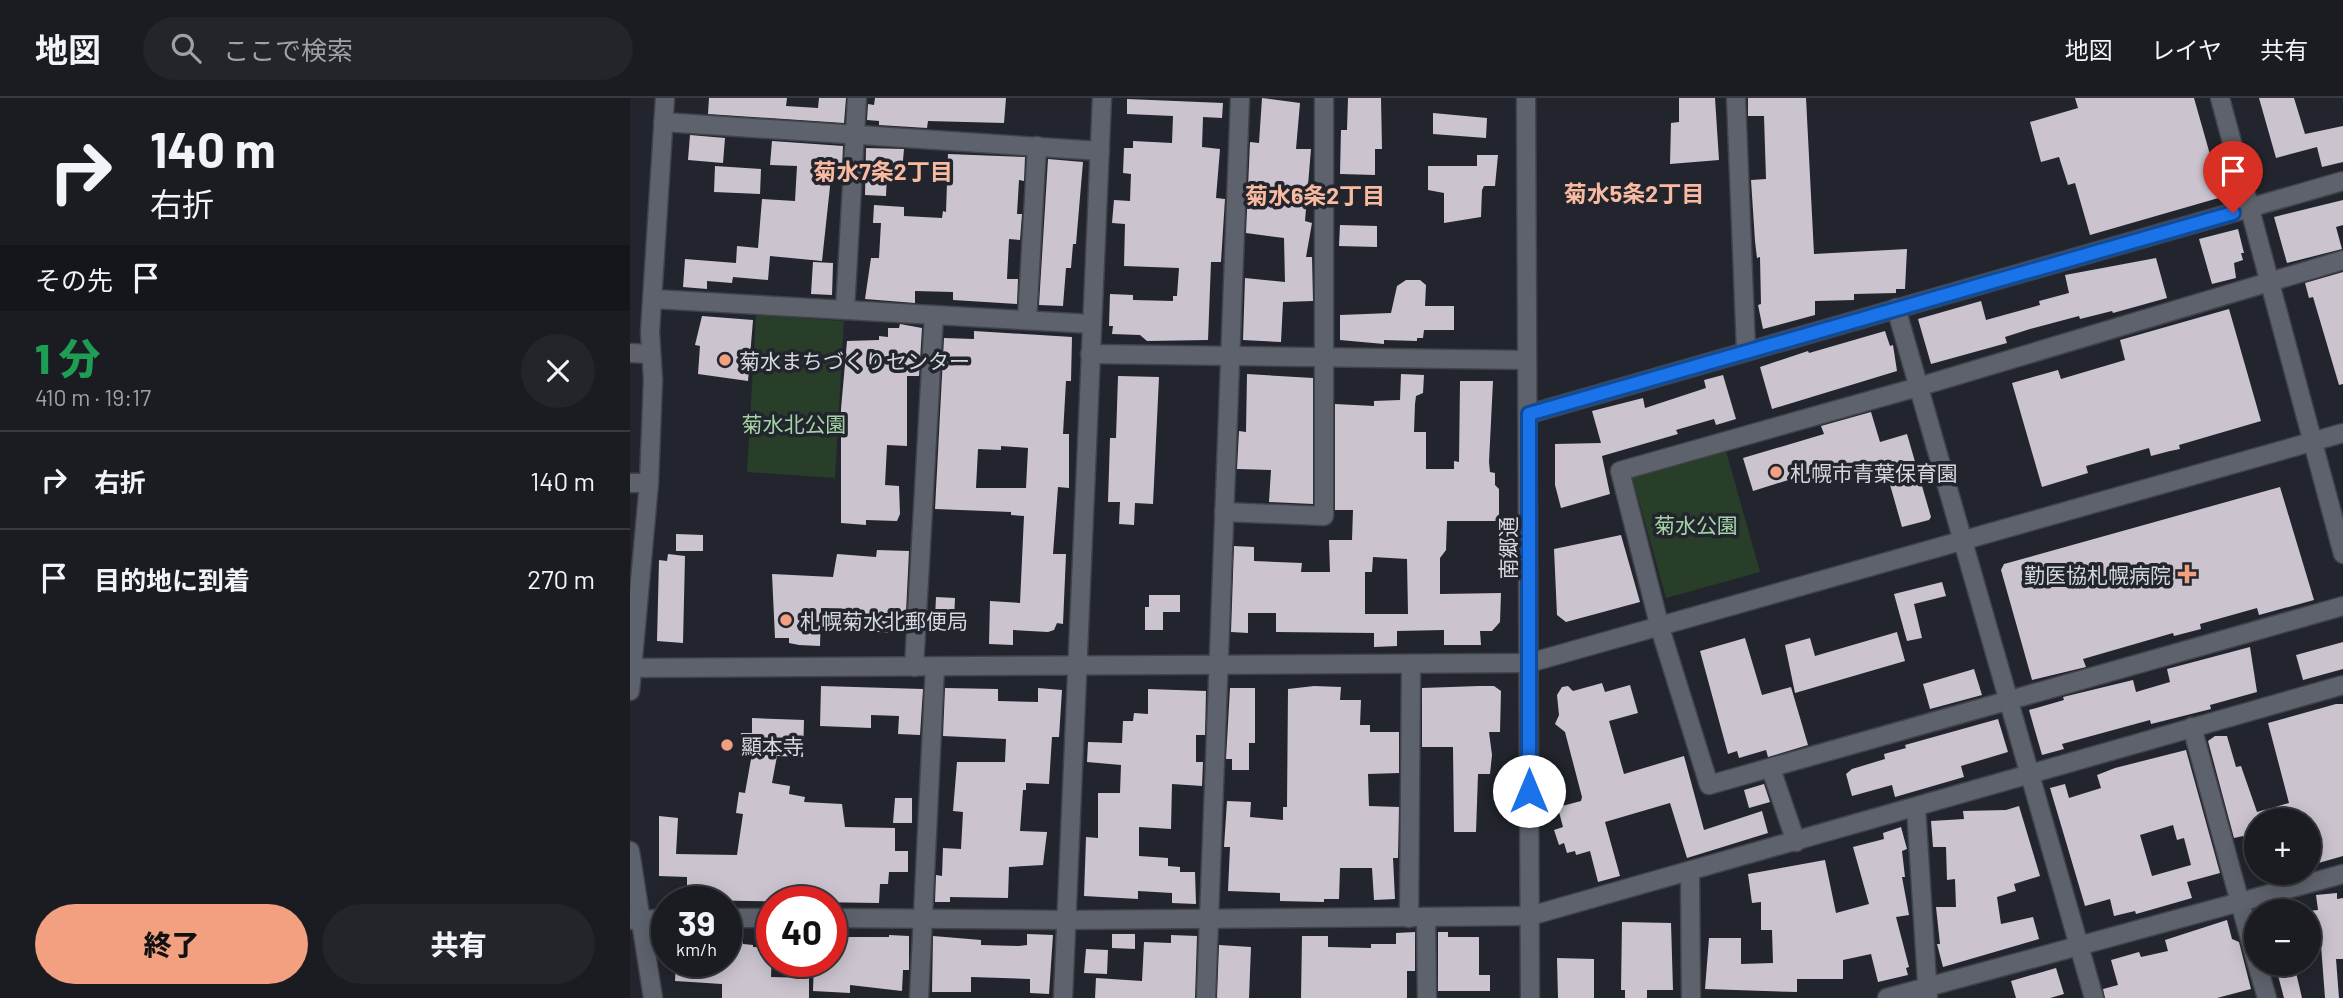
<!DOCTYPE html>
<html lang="ja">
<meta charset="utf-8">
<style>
:root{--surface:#1a1c22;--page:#23252a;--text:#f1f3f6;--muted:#9fa1a5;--line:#383a40;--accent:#f2a080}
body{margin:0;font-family:Barlow,"Noto Sans JP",sans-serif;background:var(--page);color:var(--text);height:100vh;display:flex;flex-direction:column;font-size:26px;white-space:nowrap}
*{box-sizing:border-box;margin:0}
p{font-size:23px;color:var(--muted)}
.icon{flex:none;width:38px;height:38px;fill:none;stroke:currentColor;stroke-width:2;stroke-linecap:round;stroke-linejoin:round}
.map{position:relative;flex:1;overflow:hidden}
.drawer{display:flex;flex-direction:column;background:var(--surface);width:630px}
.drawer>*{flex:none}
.hud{background:#1a1c22;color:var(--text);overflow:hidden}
.fabs{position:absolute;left:1614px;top:710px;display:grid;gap:14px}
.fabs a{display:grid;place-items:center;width:77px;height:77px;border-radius:50%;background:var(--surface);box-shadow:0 4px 18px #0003,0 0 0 2px var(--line);font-size:35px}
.speed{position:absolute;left:21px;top:788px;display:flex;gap:14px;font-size:35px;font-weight:700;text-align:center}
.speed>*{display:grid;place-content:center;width:91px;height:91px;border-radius:50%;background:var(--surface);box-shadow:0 4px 18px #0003,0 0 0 2px var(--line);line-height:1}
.speed small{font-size:18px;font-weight:400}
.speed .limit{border:10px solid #d22;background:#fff;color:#111}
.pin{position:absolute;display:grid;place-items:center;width:60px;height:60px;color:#fff;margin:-72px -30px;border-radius:50% 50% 50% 0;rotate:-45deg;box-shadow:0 0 7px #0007}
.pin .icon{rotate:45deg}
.me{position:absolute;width:77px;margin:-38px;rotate:0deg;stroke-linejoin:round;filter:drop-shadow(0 0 5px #0008)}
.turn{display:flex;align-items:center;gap:24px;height:147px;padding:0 35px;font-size:32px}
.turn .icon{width:91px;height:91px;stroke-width:2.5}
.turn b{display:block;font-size:49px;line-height:60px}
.then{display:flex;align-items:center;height:66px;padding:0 35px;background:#0003;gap:14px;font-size:26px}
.round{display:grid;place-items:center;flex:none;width:74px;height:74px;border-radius:37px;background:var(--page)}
.summary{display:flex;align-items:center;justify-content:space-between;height:119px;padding:0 35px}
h1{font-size:42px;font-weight:800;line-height:52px;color:#1e9e55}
.primary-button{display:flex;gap:14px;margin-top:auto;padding:14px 35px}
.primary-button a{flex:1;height:80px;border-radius:42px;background:var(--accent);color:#111;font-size:28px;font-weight:800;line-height:80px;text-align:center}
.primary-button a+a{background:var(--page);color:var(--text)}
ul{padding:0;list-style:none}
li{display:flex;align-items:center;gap:21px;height:98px;padding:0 35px;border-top:2px solid var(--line)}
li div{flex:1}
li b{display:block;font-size:26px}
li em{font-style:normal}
header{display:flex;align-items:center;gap:42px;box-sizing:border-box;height:98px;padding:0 35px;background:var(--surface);border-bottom:2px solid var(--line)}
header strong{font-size:33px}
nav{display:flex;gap:38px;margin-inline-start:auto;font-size:24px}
.search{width:490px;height:63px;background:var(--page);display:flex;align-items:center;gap:18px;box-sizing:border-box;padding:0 24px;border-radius:38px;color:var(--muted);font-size:26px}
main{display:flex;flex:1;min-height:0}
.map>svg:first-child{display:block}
</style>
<header>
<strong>地図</strong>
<div class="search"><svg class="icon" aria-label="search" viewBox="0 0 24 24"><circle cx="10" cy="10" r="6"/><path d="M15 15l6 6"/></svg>ここで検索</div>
<nav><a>地図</a><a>レイヤ</a><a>共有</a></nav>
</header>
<main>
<section class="drawer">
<div class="hud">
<div class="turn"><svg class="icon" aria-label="right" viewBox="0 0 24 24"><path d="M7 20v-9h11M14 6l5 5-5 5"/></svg><div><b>140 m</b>右折</div></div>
<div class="then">その先<svg class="icon" aria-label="arrive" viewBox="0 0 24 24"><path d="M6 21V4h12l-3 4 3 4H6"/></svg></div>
</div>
<div class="summary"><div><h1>1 分</h1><p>410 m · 19:17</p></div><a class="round"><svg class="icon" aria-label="close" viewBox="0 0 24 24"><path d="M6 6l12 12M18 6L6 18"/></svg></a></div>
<ul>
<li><svg class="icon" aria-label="right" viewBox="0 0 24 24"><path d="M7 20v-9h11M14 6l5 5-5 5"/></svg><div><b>右折</b></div><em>140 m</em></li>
<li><svg class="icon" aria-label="arrive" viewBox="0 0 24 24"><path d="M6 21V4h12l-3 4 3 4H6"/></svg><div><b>目的地に到着</b></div><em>270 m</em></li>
</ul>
<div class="primary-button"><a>終了</a><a>共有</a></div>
</section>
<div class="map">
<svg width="1713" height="900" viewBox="0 0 1713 900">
<rect width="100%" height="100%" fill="#22252d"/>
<!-- green -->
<g fill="#283e29">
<path d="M126,217L214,223L205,380L117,374Z"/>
<path d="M1096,353L1130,474L1036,500L1002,378Z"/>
</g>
<!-- building -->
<g fill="#cbc4cf" fill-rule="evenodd">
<path d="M79,0H157L156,8L188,10L189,0H216L214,25L78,16Z"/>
<path d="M245,0H376L374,25L298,23L297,30L249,27V23L237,22L238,6L244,7Z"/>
<path d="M632,0L670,5L666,51H681L675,123L682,125L676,159H682L683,203L653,204L651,244L613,242L615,180L655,184L654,140L616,135L620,44L629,45Z"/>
<path d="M718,0H751L752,51H745V77L710,76L711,32H717Z"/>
<path d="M1049,0H1085L1089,62L1040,66L1041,25L1049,24Z"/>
<path d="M1118,0H1176L1184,156L1277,151L1275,191H1266V195L1224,196V202L1185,203V217L1133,231L1128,207L1131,206L1130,159L1127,160L1125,143L1121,82L1136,81L1134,18H1118Z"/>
<path d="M1445,0H1564L1592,99L1460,137L1445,85L1438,87L1429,59L1411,64L1400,24L1448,10Z"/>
<path d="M1629,0H1664L1675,36L1713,28V64L1692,69L1687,49L1646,60Z"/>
<path d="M497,1L593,5L592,20L573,19L572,49L590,51L586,100L595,101L591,164H581L578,242L517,243L510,237L482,236L483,228H479L480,196L503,197V202L543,203V198H547L549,170L494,168L495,126L482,125L484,102L500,103L501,76L493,75L494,50H503V43L542,45L543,18L497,16Z"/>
<path d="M803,15L857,20L856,40L803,36Z"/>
<path d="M60,37L95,40L93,65L58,62Z"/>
<path d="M142,43L213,48L212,70H202L192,163L140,158L138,182L103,179L102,185L77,183V191L53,189L55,161L106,165L107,148L128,150L132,101L165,103L167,68L140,67Z"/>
<path d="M236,50L274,51L272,74L257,75L256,98L235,97Z"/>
<path d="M318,56L395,59L394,83L389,82L387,116H392L390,142L379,141L377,181H388L387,206L323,202V194L285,193V205L235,201L241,160H249L251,125H243L244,107L274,109V118L312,120L313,113L316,114Z"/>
<path d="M847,57H868L865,88H854L852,92L851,119L814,125V95L798,92V68H847Z"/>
<path d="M418,61L453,64L446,146H443L441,170H436L433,208L409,207Z"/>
<path d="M85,68L131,71L130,96L84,94Z"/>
<path d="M1713,102V127L1706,129L1712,151L1657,165L1644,119Z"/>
<path d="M710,127L747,128V149L709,148Z"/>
<path d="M1608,131L1614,155H1611L1613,162L1604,165L1606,180L1582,186L1569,141Z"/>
<path d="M1526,160L1537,200L1483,215L1482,213L1450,221L1449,218L1400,231L1375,239L1377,245L1301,266L1288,221L1351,203L1356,222L1410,207L1409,203L1439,195L1435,177Z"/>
<path d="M183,164L203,165L202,197L181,196Z"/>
<path d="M1713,174V286L1709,287L1683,199L1679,200L1675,185Z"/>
<path d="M776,182H790L796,187L795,208H824V232H794L793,240H787V243L754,242V246L710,242V217L761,215L767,188Z"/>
<path d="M1599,211L1631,323L1549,347L1550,351L1540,353L1521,358L1519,350L1456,368L1458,375L1412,389L1382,285L1428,272L1431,281L1495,262L1490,242Z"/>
<path d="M72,218L123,222L118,283L68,276L70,248L65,247Z"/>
<path d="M270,226L292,230L289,278H277V348L257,347L255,387L269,388L270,416L267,423L236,422V427L211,425V311L217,243L249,242V238L258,239V230H269Z"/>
<path d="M344,233L442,239L441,283H436L433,336H439V390L428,389L423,456H436L433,526L427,525L424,532L418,534L383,532V547L359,546L360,503L390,505L394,418L381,417V414L305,411L314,240L344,241ZM371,348L398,350L396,390H346L348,351L371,352Z"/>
<path d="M1255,233L1260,248L1263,247L1267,273L1142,311L1130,269L1178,253L1179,255Z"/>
<path d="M617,276L683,280V406L639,404L641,372L607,371L609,333L616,334Z"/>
<path d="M771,276L794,277L793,295L786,298L785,306L784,334H796V371H824V363L829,364L830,283H863L859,364L860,374L865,375V387L869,391V423H817L816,452L810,460V496L871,495L870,524L862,533H850L851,547H814V532L767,533V548L744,549V535L646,534V515H618V535L601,534L604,448L624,449V463L672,465L671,474H700L699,442H722L723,412H705V306L744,308V303L770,302ZM743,459L777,461L778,516H735V474H742Z"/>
<path d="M1093,277L1106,321L1086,327L1084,321L1046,332L1048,336L972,358L980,396L931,410L925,387V346L971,345L962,313L1013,300L1015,310L1076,290L1074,282Z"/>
<path d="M488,278L529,279L523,406L505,405L504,427L489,426L490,404H478L480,340H486Z"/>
<path d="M1241,314L1250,344L1277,336L1301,419L1299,422L1272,429L1255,369L1229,376L1227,369L1170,386L1168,379L1123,393L1113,360L1194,336L1191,328Z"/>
<path d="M1650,389L1684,502L1629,517L1627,510L1570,526L1571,531L1544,538L1543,535L1453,561L1456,569L1402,582L1371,472L1374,466Z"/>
<path d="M46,436L73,437V453H46Z"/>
<path d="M991,437L1010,504L936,524L927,517L924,451Z"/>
<path d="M247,452L279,453L275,535L219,533L220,511L191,510L190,548L169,547L159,545V540H145L142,476L203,479L207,456L246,459Z"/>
<path d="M38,456L55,458L53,545L27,543L29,462L37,463Z"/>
<path d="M1312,484L1316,498L1284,506L1292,540L1277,543L1264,496Z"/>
<path d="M519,497H550V514H533V532H515V509H519Z"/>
<path d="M306,499L325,500L324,522L305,521Z"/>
<path d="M1267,534L1275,563L1165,595L1155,547L1180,540L1185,558Z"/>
<path d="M1115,540L1132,597L1161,589L1178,647L1138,659L1136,652L1109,660L1107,653L1098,656L1070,553Z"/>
<path d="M1713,544V571L1673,582L1666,557Z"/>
<path d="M1620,549L1627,594L1580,607L1581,611L1521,626L1520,622L1432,646L1434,651L1412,657L1399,612L1434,602L1433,599L1503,582L1506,594L1540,584L1537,571Z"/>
<path d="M1344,571L1352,597L1300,611L1293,586Z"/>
<path d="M972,585L975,594L1000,587L1008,615L979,623L994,676L1054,658L1074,732L1132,713L1138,735L1057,760L1040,705L975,724L990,778L968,784L960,753L946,757L945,753L937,755L934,745L929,747L924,732L933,729L929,714L932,708L951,703L952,699L935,634L925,626L929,617L927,597L932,589L938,588L943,593Z"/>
<path d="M191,588L293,591L290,637L268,636L269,618L241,617V630L190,628Z"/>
<path d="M684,588L711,589L710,602H731L730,627H740V634H769V675L738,676L739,708L769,709L768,760H763L765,801L744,802L742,770H710L709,801H694V804L650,803V795L598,793L600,749H594L597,703L621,704L620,719L653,722V709H657L658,591Z"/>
<path d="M849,588H864L871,593L870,634H859L862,657L860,676H848L846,734H824L823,649H792V590Z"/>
<path d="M315,590L368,591V603L408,604V590L432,592L429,639H422L419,686L396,685V692H393L390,733L417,734L413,767L379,769L378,800L320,799V804H305L306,777L312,778L313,750L331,751L333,714L323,713L327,664H375L376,641L313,638Z"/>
<path d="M600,590H625V645H619V672H602V661H596Z"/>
<path d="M518,591L576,593L575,637H566V664H573L572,688L542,686L541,731L509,729V758L538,760V768L550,769V774H565L566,806L542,805V795L508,793V801L454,798L456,739L468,740V695H490L491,667L457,664L458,644L492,645L493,623H503L504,615L518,616Z"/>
<path d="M1706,606H1713V758L1678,768V723H1626V768L1621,769L1613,738L1604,740L1578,643L1585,638H1597L1606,669L1611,668L1627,714L1659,705L1638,625Z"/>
<path d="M122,620L174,622L173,659L147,658L142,685L160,688L159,696L175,699L174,704L212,706L215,729L265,730V753H278V774H259L258,786H250L249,805L57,802V779L29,778V718L48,720L46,756L107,757L113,716L106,715L109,694L115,695L123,650L110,649L111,635H122Z"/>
<path d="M1368,621L1378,654L1331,668L1334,679L1265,699L1262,687L1222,698L1216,676L1222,671L1255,661L1254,656L1276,650L1275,647Z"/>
<path d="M1556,652L1590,775L1557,784L1562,800L1506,816L1505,813L1484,818L1480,801L1455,808L1420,690L1435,686L1439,700L1471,690L1467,677L1485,670ZM1543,727L1547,742L1554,740L1561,767L1522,778L1510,737Z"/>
<path d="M1134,686L1140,704L1119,710L1114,692Z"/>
<path d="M265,700H282V725H263Z"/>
<path d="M1389,708L1410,778L1384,786L1386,793L1367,799L1371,826L1403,819L1409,841L1313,869L1307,846H1310L1306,809H1326L1325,781L1317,782L1316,749H1303L1301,723L1334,721L1333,713L1376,712Z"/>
<path d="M1271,729L1277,751L1272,753L1275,779H1272L1279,817L1266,819L1279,869L1276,870L1278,877L1248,884L1241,856L1213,862V881H1167V894L1075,891L1079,840H1111V866L1143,865L1142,832H1131V804L1122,805L1118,776L1195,762L1206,815L1239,806L1223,749L1254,741L1253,735Z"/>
<path d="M1707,795V801L1713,800V861H1706L1709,900H1695L1691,847L1678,848V813L1688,812L1686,797Z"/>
<path d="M1597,822L1602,841L1609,844L1621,891L1587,900H1475L1473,891L1488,887L1481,862L1509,854L1511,859L1538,853L1535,842Z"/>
<path d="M992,824L1041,825L1043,892H1017V900H995V892H991Z"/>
<path d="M785,834V873H777V900H671L672,838H698V849L741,850V846H766V835Z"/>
<path d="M808,834H818V839H849V877H860V893H808Z"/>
<path d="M397,836L423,837L419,896L400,895V881L341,879V894H302L303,838L351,842V847L389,848L397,847Z"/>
<path d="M482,836H505V851L482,850Z"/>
<path d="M259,837L279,838V872H273L272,893L220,887V895L183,893L184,863H201V839H259Z"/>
<path d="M541,837L567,838L565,900H465L466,880L512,883L514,844L541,845Z"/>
<path d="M96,841H113V846L123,847V849L142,850L141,879L179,880V900H92V886L45,883L46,863H96Z"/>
<path d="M589,847L621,849L619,900H587Z"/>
<path d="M456,851L478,852L477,876L454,875Z"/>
<path d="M927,860L964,861V900H928Z"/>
<path d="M1645,866H1664L1672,900H1654Z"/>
<path d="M1426,870L1434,896L1420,900H1386L1381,883Z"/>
</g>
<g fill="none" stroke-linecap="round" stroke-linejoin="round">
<!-- minor casing -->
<g stroke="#404349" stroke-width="21">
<g id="minor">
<path d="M1106,0L1116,252"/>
<path d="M1590,0L1713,456"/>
<path d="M33,24L470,53"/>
<path d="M1713,162L1288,289L990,373L1030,530L1079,687L1713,508"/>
<path d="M23,201L462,226"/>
<path d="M1266,210L1464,900"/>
<path d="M215,212L227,0"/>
<path d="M397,222L407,48"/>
<path d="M0,255L21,256"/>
<path d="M460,256L897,262"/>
<path d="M899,316L1713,83"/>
<path d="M0,385H19"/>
<path d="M594,414L694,418V0"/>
<path d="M284,569L304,217"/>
<path d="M1562,629L1626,863"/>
<path d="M1141,671L1166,744"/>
<path d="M1286,709L1298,900"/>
<path d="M1060,775L1061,900"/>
<path d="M96,820H142"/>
<path d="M201,820L436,822L900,818L1713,587"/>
<path d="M779,820L781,567"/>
<path d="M796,820L797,900"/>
<path d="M0,822L37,821"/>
<path d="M1627,866L1637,900"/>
<path d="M289,900L305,569"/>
<path d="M433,900L472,0"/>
<path d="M576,900L610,0"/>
<path d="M1257,900L1713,776"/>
</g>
</g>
<!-- tertiary casing -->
<g stroke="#404349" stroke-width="21">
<g id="tertiary">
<path d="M896,0L900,900"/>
<path d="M3,570L899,565L1713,335"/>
<path d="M0,593L19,385L23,282L20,234L35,0"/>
<path d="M0,753L23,900"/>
</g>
</g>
<!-- minor -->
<use href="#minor" stroke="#5e626c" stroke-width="18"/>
<!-- tertiary -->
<use href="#tertiary" stroke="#5e626c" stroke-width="18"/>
</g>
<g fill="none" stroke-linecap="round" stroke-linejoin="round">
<!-- route casing -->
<g stroke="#114b97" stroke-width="18">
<path id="route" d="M899,693V316L1603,115"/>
</g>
<!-- route -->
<use href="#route" stroke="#1a73e8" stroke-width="12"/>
</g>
<!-- markers -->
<g fill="#f2a080" stroke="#22252d" stroke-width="2.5">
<circle cx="95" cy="262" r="7"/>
<circle cx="1146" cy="374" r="7"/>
<path d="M1553.5 465.5h7v7h7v7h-7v7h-7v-7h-7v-7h7z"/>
<circle cx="156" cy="522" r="7"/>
<circle cx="97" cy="647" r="7"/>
</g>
<g text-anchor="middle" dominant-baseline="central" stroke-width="7" stroke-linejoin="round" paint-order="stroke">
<!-- poi labels -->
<g font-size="21" fill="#d5d8dd" stroke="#22252d" text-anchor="start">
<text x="109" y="262">菊水まちづくりセンター</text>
<text x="1160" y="374">札幌市青葉保育園</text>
<text x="1541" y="476" text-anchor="end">勤医協札幌病院</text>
<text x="170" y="522">札幌菊水北郵便局</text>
<text x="111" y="647">顯本寺</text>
</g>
<!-- park labels -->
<g font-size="21" fill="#a3d3a5" stroke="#22252d">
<text x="164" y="325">菊水北公園</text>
<text x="1066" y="426">菊水公園</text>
</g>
<!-- street labels -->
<g font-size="21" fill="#d5d8dd" stroke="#22252d">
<text transform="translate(877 450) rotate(-90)">南郷通</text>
</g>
<!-- neighbourhood labels -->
<g font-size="23" font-weight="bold" fill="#f9baa2" stroke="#22252d">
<text x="253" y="73">菊水7条2丁目</text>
<text x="1004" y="95">菊水5条2丁目</text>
<text x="685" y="97">菊水6条2丁目</text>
</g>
</g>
</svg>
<div class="fabs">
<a>+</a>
<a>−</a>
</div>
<div class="speed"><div>39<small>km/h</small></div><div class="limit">40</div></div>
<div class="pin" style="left:1603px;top:115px;background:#d93025"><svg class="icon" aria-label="arrive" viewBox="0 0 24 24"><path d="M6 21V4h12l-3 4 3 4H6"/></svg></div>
<svg class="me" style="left:899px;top:693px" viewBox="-20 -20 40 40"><circle r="19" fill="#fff"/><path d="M0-13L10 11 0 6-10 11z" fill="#1a73e8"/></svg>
</div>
</main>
